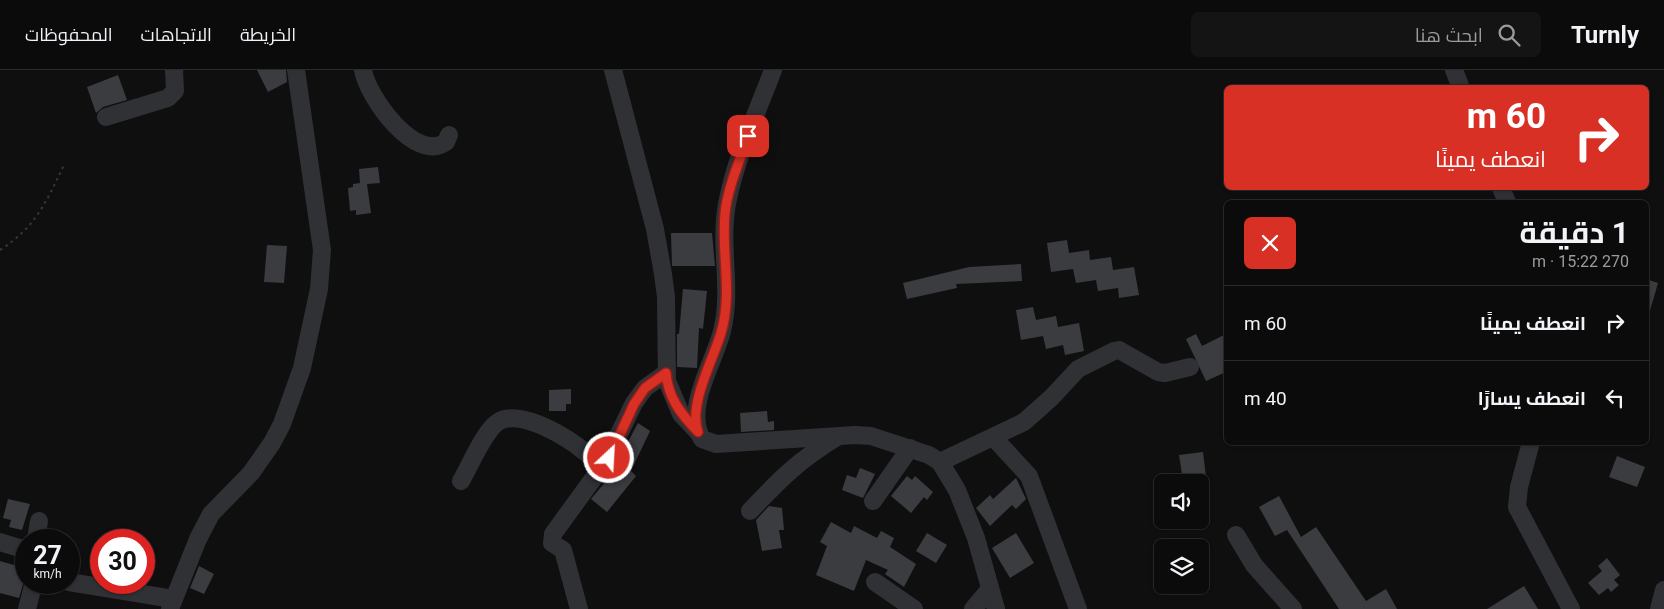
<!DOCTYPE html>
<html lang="ar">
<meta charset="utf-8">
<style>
:root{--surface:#0b0b0c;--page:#141415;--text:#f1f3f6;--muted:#9a9b9d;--line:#2b2b2d}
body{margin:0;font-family:Roboto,Cairo,sans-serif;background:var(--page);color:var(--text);direction:rtl;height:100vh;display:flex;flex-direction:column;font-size:19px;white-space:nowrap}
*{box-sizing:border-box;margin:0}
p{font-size:16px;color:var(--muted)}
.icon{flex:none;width:28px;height:28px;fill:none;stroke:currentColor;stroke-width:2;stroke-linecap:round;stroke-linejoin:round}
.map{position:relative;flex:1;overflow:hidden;direction:ltr}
.drawer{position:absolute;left:1224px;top:130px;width:425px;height:245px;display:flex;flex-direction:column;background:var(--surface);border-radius:8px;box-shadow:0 1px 4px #0004,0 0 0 1px var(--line);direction:rtl}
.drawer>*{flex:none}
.banner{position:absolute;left:1224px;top:15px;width:425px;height:105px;border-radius:8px;box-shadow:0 1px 4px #0004,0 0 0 1px var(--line);direction:rtl;background:#d93025;color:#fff;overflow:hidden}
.buttons{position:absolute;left:1154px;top:404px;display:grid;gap:10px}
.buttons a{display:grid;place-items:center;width:55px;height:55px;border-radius:8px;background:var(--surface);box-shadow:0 1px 4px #0004,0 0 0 1px var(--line);font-size:25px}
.speed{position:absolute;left:15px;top:459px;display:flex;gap:10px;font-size:25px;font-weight:700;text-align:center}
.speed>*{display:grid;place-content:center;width:65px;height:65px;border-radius:50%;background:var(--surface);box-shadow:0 1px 4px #0004,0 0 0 1px var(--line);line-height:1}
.speed small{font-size:12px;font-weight:400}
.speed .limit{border:8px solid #d22;background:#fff;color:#111}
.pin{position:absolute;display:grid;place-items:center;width:42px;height:42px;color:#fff;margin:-21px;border-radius:10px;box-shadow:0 2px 8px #0006}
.me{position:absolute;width:55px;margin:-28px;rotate:25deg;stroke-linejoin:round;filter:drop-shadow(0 0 4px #0008)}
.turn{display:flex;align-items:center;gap:18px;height:105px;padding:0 20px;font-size:22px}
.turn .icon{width:65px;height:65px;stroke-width:2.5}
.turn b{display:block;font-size:35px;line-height:42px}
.round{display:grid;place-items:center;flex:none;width:52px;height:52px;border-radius:8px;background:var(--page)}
.head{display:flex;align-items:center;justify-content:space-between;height:85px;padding:0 20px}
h1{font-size:30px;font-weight:700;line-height:38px}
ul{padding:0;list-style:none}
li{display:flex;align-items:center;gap:15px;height:75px;padding:0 20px;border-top:1px solid var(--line)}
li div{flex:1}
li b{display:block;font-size:19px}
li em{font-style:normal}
header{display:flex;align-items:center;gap:30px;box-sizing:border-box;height:70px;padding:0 25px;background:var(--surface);border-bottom:1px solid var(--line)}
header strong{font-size:24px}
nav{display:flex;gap:28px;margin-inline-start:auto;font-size:18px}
.search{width:350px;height:45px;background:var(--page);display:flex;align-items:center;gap:12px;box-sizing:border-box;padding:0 18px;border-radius:8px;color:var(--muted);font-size:19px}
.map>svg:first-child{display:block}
</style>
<header>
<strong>Turnly</strong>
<div class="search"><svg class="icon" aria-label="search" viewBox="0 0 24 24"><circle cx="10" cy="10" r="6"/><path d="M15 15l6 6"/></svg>ابحث هنا</div>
<nav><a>الخريطة</a><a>الاتجاهات</a><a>المحفوظات</a></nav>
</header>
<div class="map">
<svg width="1664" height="539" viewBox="0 0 1664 539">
<rect width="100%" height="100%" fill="#0f0f10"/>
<!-- building -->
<g fill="#3b3c40">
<path d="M257,0H286L287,12L268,22Z"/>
<path d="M118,5L127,30L103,37L96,43L87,17Z"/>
<path d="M378,97L380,113L367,114L371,143L356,145V140L350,141L348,118L353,117V114L360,113L359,99Z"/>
<path d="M671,163H712L715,196H672Z"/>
<path d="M1067,170L1069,183L1089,180L1090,190L1111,187L1113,200L1134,197L1139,225L1119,228L1118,218L1098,221L1096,210L1076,213L1073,199L1051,202L1047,173Z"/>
<path d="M267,175L287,176L284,213L264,212Z"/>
<path d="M1021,194L1022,211L956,214L957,218L907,229L903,213L969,197Z"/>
<path d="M1646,209L1658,213L1649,244H1646Z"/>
<path d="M683,219L707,221L703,259L699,258L697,298L677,297V264H679Z"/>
<path d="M1033,237L1036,250L1056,246L1058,257L1079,253L1084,281L1065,285L1063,275L1046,279L1043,266L1021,270L1016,240Z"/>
<path d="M1196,264L1202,276L1226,264V302L1206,311L1186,269Z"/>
<path d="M571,319V334H566V341H549V320Z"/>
<path d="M767,341L768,352L774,351V360L741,362L740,343Z"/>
<path d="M638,353L650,361L631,401L636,406L607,442L591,429L627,386L622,383Z"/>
<path d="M1203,382L1206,407L1183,411L1179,385Z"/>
<path d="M1617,386L1645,397L1637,417L1609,407Z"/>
<path d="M860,398L875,404L863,428L842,420L847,405L856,408Z"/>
<path d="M907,406L912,410L915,406L933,422L927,430L924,427L911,443L891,426Z"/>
<path d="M1016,408L1026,429L1016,439L1012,435L990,456L976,438L990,425L993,429Z"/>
<path d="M1279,426L1301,467L1316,457L1366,531L1386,519L1397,539H1339L1287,460L1275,466L1259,437Z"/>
<path d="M8,429L30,434L22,460L9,457L11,450L3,448Z"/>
<path d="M769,436L782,438L784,460H779L782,478L762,481L756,450Z"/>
<path d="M831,452L851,463L854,456L877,468L881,461L894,468L890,477L916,494L904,517L885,504L888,500L866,490L854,521L816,505L827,476L820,472Z"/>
<path d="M927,463L947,475L936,493L916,481Z"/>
<path d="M1016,463L1034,493L1010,508L992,478Z"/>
<path d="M1607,488L1620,505L1614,510L1619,515L1611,522L1608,518L1599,525L1588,513L1602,501L1598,496Z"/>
<path d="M0,491L21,497L19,505L25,507L19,528L0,523Z"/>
<path d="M199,496L214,504L204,524L190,518Z"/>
<path d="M1524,516L1538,539H1487Z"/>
</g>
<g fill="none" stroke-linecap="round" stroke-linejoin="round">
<!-- path -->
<path stroke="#36383c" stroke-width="2" stroke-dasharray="2.5 4" stroke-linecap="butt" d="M0,180C36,157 46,132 64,95"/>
<!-- minor -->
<g stroke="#303135" stroke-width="18">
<path d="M363,0C367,26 415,94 446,72L449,65"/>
<path d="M613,0L655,159L663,204L666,227L667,311L681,344L698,362"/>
<path d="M773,0C758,40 736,88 728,129C718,173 733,217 722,261C714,293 684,338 702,369L716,374L855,365L871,366L929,385L940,392L957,420L976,468L996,539"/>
<path d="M1454,0L1461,18"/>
<path d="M106,47L168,28L175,21L174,0"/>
<path d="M1501,118L1507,132"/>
<path d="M993,367L1029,406L1078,539"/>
<path d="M1531,372L1519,417L1517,437L1571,539"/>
<path d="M940,392L1024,352L1052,327L1078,299L1114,281L1119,280L1158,302L1165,303L1190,297"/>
<path d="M461,411C470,396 484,361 498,352C518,339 559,363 576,375C584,381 595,392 606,391L634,333L645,318L666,303"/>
<path d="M873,431L910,378"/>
<path d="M750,441C779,410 800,389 837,367"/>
<path d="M1236,465L1254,495L1293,539"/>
<path d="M36,470L39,451"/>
<path d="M0,472L26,480"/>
<path d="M69,512L173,529"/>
<path d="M875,512L914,539"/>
<path d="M27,539L34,512"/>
<path d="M170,539L198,469L211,444L251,403L272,373L282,354L302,298L319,219L322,180L296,0"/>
<path d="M579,539L563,480L552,473L553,464L606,391"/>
<path d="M973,539L989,520"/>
<path d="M1659,539L1664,520"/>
</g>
</g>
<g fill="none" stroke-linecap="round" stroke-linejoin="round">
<!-- route casing -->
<g stroke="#8d1f18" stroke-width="12">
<path id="route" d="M609,388L634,334L645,318L666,303C668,328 681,344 698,362C688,335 713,290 721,263C733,223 721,183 725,143C728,116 740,91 748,66"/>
</g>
<!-- route -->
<use href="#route" stroke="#d93025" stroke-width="9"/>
</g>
</svg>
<div class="buttons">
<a><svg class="icon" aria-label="sound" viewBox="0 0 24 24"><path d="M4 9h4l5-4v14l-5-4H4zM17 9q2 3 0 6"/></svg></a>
<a><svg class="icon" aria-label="layers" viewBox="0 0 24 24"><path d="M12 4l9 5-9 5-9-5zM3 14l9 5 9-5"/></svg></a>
</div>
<div class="speed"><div>27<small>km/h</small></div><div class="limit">30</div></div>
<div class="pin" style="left:748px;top:66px;background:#d93025"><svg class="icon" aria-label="arrive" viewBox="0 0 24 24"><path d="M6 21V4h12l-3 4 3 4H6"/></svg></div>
<svg class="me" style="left:609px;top:388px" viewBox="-20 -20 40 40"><circle r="17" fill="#d93025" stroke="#fff" stroke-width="3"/><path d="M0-11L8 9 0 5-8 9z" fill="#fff"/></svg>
<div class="banner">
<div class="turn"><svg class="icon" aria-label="right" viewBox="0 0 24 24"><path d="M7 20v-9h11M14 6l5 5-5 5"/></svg><div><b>60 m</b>انعطف يمينًا</div></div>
</div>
<section class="drawer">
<div class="head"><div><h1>1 دقيقة</h1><p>270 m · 15:22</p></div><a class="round" style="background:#d93025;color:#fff"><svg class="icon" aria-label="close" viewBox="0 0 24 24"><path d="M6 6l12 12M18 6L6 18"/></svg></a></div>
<ul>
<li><svg class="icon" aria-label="right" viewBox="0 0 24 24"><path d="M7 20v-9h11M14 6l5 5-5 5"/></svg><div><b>انعطف يمينًا</b></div><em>60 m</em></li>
<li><svg class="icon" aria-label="left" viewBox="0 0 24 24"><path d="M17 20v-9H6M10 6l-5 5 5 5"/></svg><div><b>انعطف يسارًا</b></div><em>40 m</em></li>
</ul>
</section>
</div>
